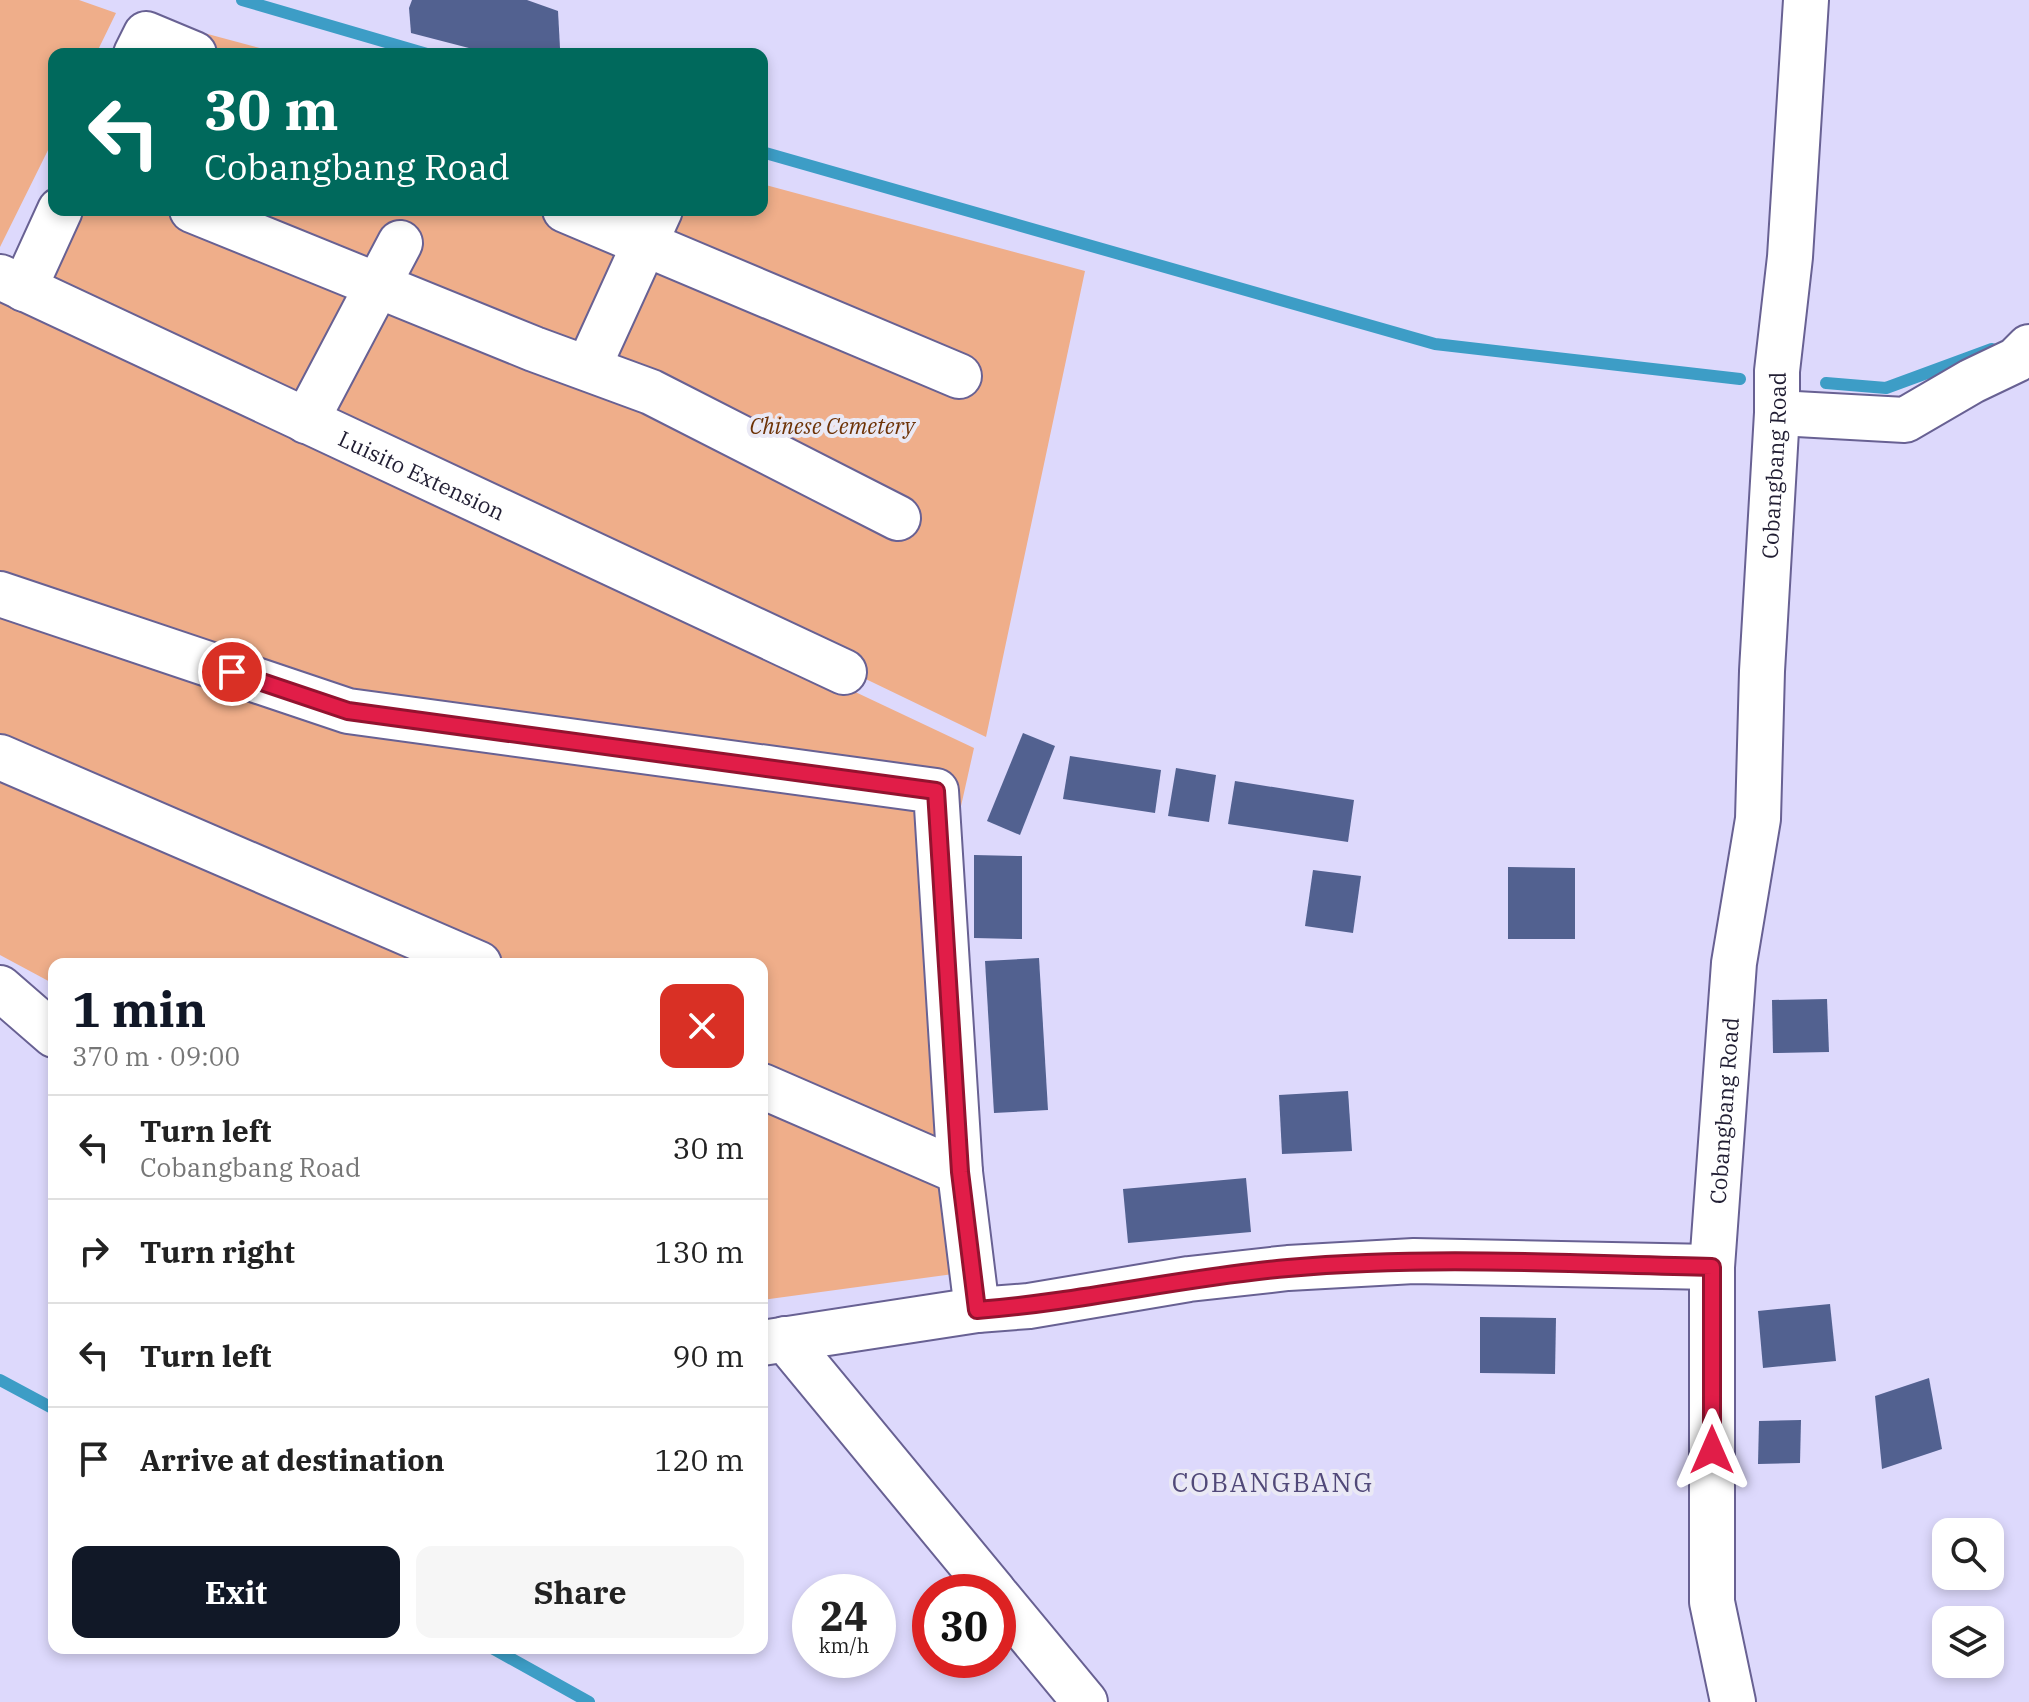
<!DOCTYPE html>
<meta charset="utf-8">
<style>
:root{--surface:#fff;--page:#f6f6f6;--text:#222;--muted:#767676;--line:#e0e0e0;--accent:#111827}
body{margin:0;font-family:"IBM Plex Serif",serif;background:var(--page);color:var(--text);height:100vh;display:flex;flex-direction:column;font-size:30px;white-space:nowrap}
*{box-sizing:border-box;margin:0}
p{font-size:26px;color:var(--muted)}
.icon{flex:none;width:44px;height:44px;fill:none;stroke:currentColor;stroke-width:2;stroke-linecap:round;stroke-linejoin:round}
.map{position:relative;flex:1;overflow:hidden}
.drawer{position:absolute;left:48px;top:958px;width:720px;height:696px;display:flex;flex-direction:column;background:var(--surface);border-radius:16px;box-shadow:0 4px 12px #0003}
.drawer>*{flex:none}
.guide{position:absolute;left:48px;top:48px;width:720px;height:168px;border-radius:16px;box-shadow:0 4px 12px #0003;background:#00695c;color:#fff;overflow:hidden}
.buttons{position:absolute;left:1932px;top:1518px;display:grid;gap:16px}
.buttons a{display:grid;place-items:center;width:72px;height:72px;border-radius:16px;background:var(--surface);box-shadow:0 4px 12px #0003;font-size:40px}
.speed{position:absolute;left:792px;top:1574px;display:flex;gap:16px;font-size:40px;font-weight:700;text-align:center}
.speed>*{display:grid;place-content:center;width:104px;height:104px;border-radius:50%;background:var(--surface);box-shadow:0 4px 12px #0003;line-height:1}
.speed small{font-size:20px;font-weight:400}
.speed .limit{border:12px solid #d22;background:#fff;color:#111}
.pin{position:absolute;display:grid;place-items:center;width:68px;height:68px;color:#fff;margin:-34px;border:4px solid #fff;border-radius:50%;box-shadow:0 2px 8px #0007}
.me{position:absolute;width:88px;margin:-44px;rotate:0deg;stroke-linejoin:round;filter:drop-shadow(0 0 6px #0008)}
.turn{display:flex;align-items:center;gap:28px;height:168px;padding:0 24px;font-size:36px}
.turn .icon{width:104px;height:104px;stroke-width:2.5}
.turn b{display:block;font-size:56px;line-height:68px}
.round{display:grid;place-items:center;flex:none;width:84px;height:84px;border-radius:16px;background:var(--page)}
.head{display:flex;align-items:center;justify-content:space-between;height:136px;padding:0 24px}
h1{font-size:48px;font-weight:800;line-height:60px;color:var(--accent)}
.action{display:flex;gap:16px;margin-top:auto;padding:16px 24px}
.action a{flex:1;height:92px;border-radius:16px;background:var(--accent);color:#fff;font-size:32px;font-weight:800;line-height:92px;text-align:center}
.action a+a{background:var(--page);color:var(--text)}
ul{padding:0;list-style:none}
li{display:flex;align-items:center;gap:24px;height:104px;padding:0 24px;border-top:2px solid var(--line)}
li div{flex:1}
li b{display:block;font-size:30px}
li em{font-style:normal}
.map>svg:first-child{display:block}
</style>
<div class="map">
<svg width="2029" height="1702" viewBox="0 0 2029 1702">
<rect width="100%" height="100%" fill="#ddd9fc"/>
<!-- green -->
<g fill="#efae8a">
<path d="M0,0H79L116,13L96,54H54V138L0,247Z"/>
<path d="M137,15L282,54H118Z"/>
<path d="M762,184L1085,271L986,737L14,268L54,186V210H762Z"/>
<path d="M0,289L974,748L955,833L968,1272L762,1300V964H54V984L0,955Z"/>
</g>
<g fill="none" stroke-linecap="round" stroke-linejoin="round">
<!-- stream -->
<g stroke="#3d9dc6" stroke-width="12">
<path d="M242,0L427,54"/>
<path d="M762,152L1435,344L1740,379"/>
<path d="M1826,383L1886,388L1992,349"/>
<path d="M0,1380L54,1409"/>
<path d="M492,1648L589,1702"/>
</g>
</g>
<!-- building -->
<g fill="#526190">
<path d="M412,0H527L558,11L560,48L555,54H492L411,33L409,8Z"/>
<path d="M1023,733L1055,746L1020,835L987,821Z"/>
<path d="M1070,756L1161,770L1155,813L1063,799Z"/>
<path d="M1176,768L1216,775L1209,822L1168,816Z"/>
<path d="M1235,781L1354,800L1348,842L1228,824Z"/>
<path d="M974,855L1022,856V939L974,938Z"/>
<path d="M1508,867L1575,868V939H1508Z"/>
<path d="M1313,870L1361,876L1353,933L1305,926Z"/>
<path d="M1039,958L1048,1110L994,1113L985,961Z"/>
<path d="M1827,999L1829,1052L1773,1053L1772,1000Z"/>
<path d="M1348,1091L1352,1151L1282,1154L1279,1095Z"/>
<path d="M1246,1178L1251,1232L1128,1243L1123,1189Z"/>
<path d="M1830,1304L1836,1361L1763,1368L1758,1311Z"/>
<path d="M1480,1317L1556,1318L1555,1374L1480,1373Z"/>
<path d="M1929,1378L1942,1449L1882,1469L1875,1396Z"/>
<path d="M1801,1420L1800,1463L1758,1464L1759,1421Z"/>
</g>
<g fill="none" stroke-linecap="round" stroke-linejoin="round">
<!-- minor casing -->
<g stroke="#686193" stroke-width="48">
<g id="minor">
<path d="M136,54L146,34L194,54"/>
<path d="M192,210L534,349L651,392L898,518"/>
<path d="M565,210L959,376"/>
<path id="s1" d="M0,277L844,672"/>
<path d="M24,289L60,210"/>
<path d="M588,368L660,210"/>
<path d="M1777,413L1905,420L1972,381L2016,360L2029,347"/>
<path d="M306,421L400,243"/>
<path d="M0,594L348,711L936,791L960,1172L977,1310"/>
<path d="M0,757L479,964"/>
<path d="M0,988L54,1035"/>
<path d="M762,1086L960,1172"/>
<path d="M785,1339L994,1592"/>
<path d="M762,1343L977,1310L1029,1306L1189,1279L1288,1268L1414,1261L1712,1267"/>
<path d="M998,1597L1085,1702"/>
<path id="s2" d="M1733,1702L1712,1602V1267L1734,963L1758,819L1762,671L1777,413V371L1790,257L1806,0"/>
</g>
</g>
<!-- minor -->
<use href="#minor" stroke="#fff" stroke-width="44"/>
</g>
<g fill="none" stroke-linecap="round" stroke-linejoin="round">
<!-- route casing -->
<g stroke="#92132f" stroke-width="20">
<path id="route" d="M232,672L348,711L936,791L960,1172L977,1310C1081,1302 1184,1277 1288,1268C1429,1255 1571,1264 1712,1267V1450"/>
</g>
<!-- route -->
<use href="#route" stroke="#e11d48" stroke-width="14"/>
</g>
<g text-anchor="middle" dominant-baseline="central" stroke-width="8" stroke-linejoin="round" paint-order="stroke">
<!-- park labels -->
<g font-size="22" font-style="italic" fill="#6d3206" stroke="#eae9f5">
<text x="832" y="425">Chinese Cemetery</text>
</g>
<!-- street labels -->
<g font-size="22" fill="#201d32" stroke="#eae9f5">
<text stroke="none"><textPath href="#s2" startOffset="1242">Cobangbang Road</textPath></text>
<text stroke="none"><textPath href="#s1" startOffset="466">Luisito Extension</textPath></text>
<text stroke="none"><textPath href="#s2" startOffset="594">Cobangbang Road</textPath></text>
</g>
<!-- quarter labels -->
<g font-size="26" letter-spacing="2" fill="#514979" stroke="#eae9f5">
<text x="1273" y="1482">COBANGBANG</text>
</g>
</g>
</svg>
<div class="buttons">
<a><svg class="icon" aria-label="search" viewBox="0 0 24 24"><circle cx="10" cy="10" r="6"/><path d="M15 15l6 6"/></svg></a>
<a><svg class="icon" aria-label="layers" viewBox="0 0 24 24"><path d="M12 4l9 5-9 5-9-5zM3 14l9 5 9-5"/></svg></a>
</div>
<div class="speed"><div>24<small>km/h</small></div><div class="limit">30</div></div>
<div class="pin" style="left:232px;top:672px;background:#d93025"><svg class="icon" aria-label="arrive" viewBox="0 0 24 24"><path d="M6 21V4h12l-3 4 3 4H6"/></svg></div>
<svg class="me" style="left:1712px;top:1450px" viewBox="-20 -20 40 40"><path d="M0-17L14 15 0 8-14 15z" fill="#e11d48" stroke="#fff" stroke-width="4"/></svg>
<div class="guide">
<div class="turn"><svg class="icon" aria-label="left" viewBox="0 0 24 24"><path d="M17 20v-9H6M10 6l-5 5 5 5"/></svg><div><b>30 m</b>Cobangbang Road</div></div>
</div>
<section class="drawer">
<div class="head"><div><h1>1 min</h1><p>370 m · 09:00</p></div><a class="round" style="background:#d93025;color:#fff"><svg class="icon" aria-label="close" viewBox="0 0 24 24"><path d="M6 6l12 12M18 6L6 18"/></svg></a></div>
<ul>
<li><svg class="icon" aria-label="left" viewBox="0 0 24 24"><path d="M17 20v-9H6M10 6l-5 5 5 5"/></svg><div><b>Turn left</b><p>Cobangbang Road</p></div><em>30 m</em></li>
<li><svg class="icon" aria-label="right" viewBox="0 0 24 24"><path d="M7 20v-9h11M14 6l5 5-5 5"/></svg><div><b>Turn right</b></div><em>130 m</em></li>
<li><svg class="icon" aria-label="left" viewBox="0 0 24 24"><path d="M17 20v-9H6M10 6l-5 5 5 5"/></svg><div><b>Turn left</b></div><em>90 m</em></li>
<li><svg class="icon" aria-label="arrive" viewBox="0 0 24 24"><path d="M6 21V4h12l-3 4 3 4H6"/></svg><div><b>Arrive at destination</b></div><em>120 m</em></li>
</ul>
<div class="action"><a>Exit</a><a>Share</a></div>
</section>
</div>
